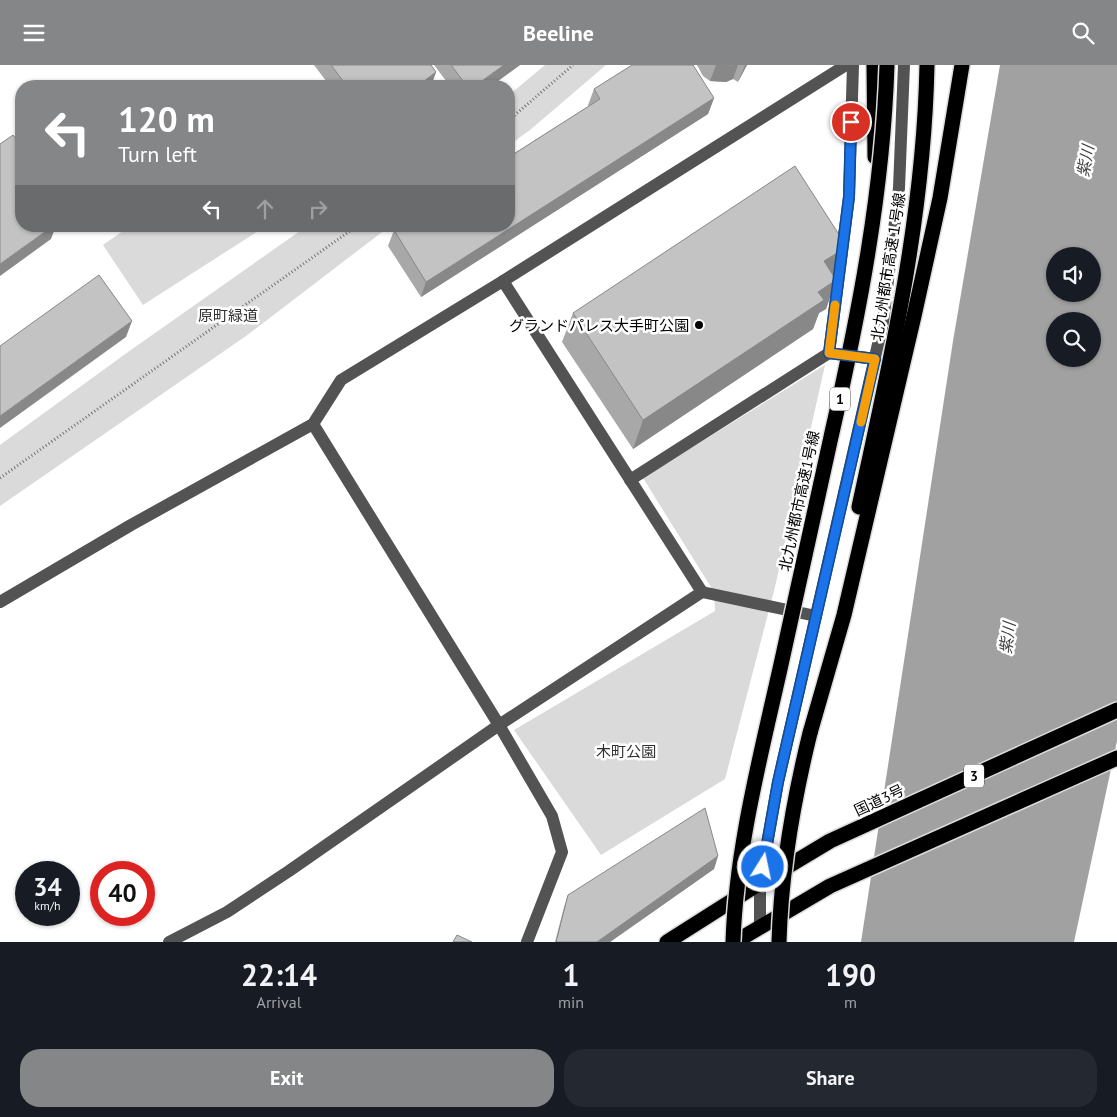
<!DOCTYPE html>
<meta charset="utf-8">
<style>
:root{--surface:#171b24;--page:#242831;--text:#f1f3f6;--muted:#9ea1a6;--accent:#858687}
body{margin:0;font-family:"PT Sans","Noto Sans JP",sans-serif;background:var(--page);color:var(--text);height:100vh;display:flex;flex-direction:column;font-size:19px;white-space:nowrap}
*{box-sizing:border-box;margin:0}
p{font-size:16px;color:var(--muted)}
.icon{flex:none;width:28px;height:28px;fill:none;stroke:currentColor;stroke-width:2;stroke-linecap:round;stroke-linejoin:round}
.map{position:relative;height:877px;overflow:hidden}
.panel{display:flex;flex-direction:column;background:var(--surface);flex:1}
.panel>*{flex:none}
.hud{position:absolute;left:15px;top:15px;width:500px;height:152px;border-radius:20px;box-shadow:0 1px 4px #0004;background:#858687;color:#fff;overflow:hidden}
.buttons{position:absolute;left:1046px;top:182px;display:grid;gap:10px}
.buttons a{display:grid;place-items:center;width:55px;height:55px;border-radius:50%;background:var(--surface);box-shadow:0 1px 4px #0004;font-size:25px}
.speed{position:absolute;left:15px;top:796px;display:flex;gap:10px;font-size:25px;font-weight:700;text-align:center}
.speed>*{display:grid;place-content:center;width:65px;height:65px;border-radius:50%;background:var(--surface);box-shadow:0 1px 4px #0004;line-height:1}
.speed small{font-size:12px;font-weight:400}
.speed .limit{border:8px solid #d22;background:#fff;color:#111}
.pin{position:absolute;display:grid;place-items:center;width:42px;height:42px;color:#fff;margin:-21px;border:2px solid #fff;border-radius:50%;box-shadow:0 1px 5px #0007}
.me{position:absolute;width:55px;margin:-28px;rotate:10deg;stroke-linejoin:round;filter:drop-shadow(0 0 4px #0008)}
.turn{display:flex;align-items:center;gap:18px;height:105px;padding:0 20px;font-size:22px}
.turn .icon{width:65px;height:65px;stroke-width:2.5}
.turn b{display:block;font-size:35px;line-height:42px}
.lanes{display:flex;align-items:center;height:48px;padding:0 20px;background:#0003;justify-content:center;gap:25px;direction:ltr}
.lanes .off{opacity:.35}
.eta{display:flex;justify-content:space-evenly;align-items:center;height:85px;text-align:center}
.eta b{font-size:30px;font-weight:700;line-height:35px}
.action{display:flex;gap:10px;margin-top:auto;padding:10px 20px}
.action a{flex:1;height:58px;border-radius:20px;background:var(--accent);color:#fff;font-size:20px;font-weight:700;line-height:58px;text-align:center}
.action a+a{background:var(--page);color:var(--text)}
header{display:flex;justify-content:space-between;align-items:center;height:65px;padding:0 20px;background:var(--accent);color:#fff;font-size:22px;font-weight:700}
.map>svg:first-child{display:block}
</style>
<header><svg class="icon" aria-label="menu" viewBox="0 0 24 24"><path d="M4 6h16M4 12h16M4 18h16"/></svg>Beeline<svg class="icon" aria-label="search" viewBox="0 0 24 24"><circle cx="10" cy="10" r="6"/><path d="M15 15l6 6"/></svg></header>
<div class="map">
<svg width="1117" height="877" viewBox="0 0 1117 877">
<rect width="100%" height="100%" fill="#fff"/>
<!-- green -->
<g fill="#dadada">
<path d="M545,0H606L530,65L509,80V30Z"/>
<path d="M130,161H266L143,240L103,180Z"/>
<path d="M307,161H390L246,271L0,441V380L128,287Z"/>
<path d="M825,300L775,522L725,714L601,790L514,665L715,546L714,527L643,413Z"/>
</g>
<!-- water -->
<path fill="#a1a1a1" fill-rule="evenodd" d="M1000,0H1117V676L1074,877H861L953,276ZM1055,191H1092V229H1055ZM1055,256H1092V294H1055Z"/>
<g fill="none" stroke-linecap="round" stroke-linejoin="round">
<!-- highway casing -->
<g stroke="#dbdbdb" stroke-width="18">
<g id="highway">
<path d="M874,0L875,92"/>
<path d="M859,442C891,294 924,152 927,0"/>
<path d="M810,668L844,550L914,251L940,133L962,0"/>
<path d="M667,877L760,818L830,776L1117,645"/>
<path d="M735,877L830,821L1117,693"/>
</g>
</g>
<!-- path -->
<g stroke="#757575" stroke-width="3" stroke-dasharray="1 2.5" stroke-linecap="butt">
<path d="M509,55L573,0"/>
<path d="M0,413L357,161"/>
</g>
<!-- minor -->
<g stroke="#535353" stroke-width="12">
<path d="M829,288L849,132L853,0"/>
<path d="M313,359L499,660L552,751L562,787L527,877"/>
<path d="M630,415L829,288L875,294"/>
<path d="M702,527L816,551"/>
<path d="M0,537L131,460L313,359L341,315L503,216L846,0"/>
<path d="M760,861V818L778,717L883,257L899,123L904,0"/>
<path d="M169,877L227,847L289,806L499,660L702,527L503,216"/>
</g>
<!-- highway -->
<use href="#highway" stroke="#000" stroke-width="15"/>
<!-- highway-bridge casing -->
<g stroke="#dbdbdb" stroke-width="18" stroke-linecap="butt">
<g id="highway-bridge">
<path d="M733,877C736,785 760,693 780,604C797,526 814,449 831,372C859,249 883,126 887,0"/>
<path d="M779,877C781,806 793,737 810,668"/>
</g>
</g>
<!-- highway-bridge -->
<use href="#highway-bridge" stroke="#000" stroke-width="15"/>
</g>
<!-- wall -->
<g fill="#a8a8a8">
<path d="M314,0H431L436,7L431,21H330Z"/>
<path d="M434,0H520L491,21H450Z"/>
<path d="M697,0H747L738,17L733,14L726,17L710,16L703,11Z"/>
<path d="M594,24L714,33L708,49L421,232L388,181L394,165L589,41L588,40Z"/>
<path d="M90,161H100L94,166Z"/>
<path d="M847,182L837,210L834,212L836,215L826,244L819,248L813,264L633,384L562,277L573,248Z"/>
<path d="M718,791L714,804L610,877H555L564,842L568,830Z"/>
</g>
<!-- shaded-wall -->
<g fill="#888">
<path d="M504,0H520L491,21H475Z"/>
<path d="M716,0H738L733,14L726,17L710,16Z"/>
<path d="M745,0H747L738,17Z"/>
<path d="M436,7L431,21H419L420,19Z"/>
<path d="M714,33L708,49L421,232L426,217Z"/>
<path d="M53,161H56L51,174L0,211V199Z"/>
<path d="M95,161H100L94,166Z"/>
<path d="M847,182L837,210L814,225L824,196Z"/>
<path d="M836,215L826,244L819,248L813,264L633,384L643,355L818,227Z"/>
<path d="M132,256L126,272L0,363V351Z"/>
<path d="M718,791L714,804L610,877H597Z"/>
</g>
<!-- building -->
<g fill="#c3c3c3" stroke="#888">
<path d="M331,0H431L436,7L420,19L422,21H347Z"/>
<path d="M451,0H504L475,21H467Z"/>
<path d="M632,0H693L714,33L426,217L394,165L400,161H509V92L600,34L594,24Z"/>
<path d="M716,0H735L731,1Z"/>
<path d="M13,70L21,81V161H53L0,199V79Z"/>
<path d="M795,101L847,182L824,196L836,215L818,227L824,235L643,355L573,248Z"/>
<path d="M99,210L132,256L0,351V281Z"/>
<path d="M705,743L718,791L597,877H556L568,830Z"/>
<path d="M457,870L472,877H453Z"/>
</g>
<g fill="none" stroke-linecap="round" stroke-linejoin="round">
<!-- route casing -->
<g stroke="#114b97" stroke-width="12">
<path id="route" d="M763,802L778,717L875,294L829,288L849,132L851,57"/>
</g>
<!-- route -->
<use href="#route" stroke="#1a73e8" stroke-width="9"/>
<!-- slow -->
<path stroke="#f59e0b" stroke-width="9" d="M835,240L829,288L875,294L861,357"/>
</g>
<!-- markers -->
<circle fill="#000" stroke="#fff" stroke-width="2" cx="699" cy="260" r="5"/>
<g text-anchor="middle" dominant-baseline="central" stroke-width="5" stroke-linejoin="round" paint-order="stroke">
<!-- shield labels -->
<g fill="#fff" stroke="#4c4c4c" stroke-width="1">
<rect x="830" y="322.5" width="20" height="23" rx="4"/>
<rect x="964" y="699.5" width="20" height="23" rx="4"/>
</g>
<g font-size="14" font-weight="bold" fill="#000">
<text x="840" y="334">1</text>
<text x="974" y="711">3</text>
</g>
<!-- street labels -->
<g font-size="15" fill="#000" stroke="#fff">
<text transform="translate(888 202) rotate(-81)">北九州都市高速１号線</text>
<text transform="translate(799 436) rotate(-78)">北九州都市高速1号線</text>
<text transform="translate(879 735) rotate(-25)">国道3号</text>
</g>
<!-- park labels -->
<g font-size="15" fill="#313131" stroke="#fff">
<text x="228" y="250">原町緑道</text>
<text x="626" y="686">木町公園</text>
</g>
<!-- poi labels -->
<g font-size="15" fill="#000" stroke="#fff" text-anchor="end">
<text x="689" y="260">グランドパレス大手町公園</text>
</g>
<!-- water labels -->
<g font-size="16" font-style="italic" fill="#424242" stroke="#fff">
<text transform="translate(1085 96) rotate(-80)">紫川</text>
<text transform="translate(1007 573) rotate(-83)">紫川</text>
</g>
</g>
</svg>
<div class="buttons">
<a><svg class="icon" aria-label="sound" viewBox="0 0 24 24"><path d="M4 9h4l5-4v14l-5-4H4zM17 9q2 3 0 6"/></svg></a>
<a><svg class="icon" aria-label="search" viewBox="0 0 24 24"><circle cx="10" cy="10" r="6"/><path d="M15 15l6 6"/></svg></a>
</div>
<div class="speed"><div>34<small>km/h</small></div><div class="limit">40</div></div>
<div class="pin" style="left:851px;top:57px;background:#d93025"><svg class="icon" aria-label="arrive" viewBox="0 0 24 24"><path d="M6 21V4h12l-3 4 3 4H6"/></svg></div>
<svg class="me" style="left:763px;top:802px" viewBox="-20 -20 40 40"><circle r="17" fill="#1a73e8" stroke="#fff" stroke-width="3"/><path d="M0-11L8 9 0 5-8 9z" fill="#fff"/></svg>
<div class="hud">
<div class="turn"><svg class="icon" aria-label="left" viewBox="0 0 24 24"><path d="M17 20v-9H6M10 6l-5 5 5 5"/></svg><div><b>120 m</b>Turn left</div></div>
<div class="lanes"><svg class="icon" aria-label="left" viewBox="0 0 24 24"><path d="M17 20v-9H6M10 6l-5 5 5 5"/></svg><svg class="icon off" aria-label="ahead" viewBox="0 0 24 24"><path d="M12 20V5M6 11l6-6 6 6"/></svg><svg class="icon off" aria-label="right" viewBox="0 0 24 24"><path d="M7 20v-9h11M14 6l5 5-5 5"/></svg></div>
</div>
</div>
<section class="panel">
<div class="eta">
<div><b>22:14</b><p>Arrival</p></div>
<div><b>1</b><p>min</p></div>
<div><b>190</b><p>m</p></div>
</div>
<div class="action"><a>Exit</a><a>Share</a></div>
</section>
